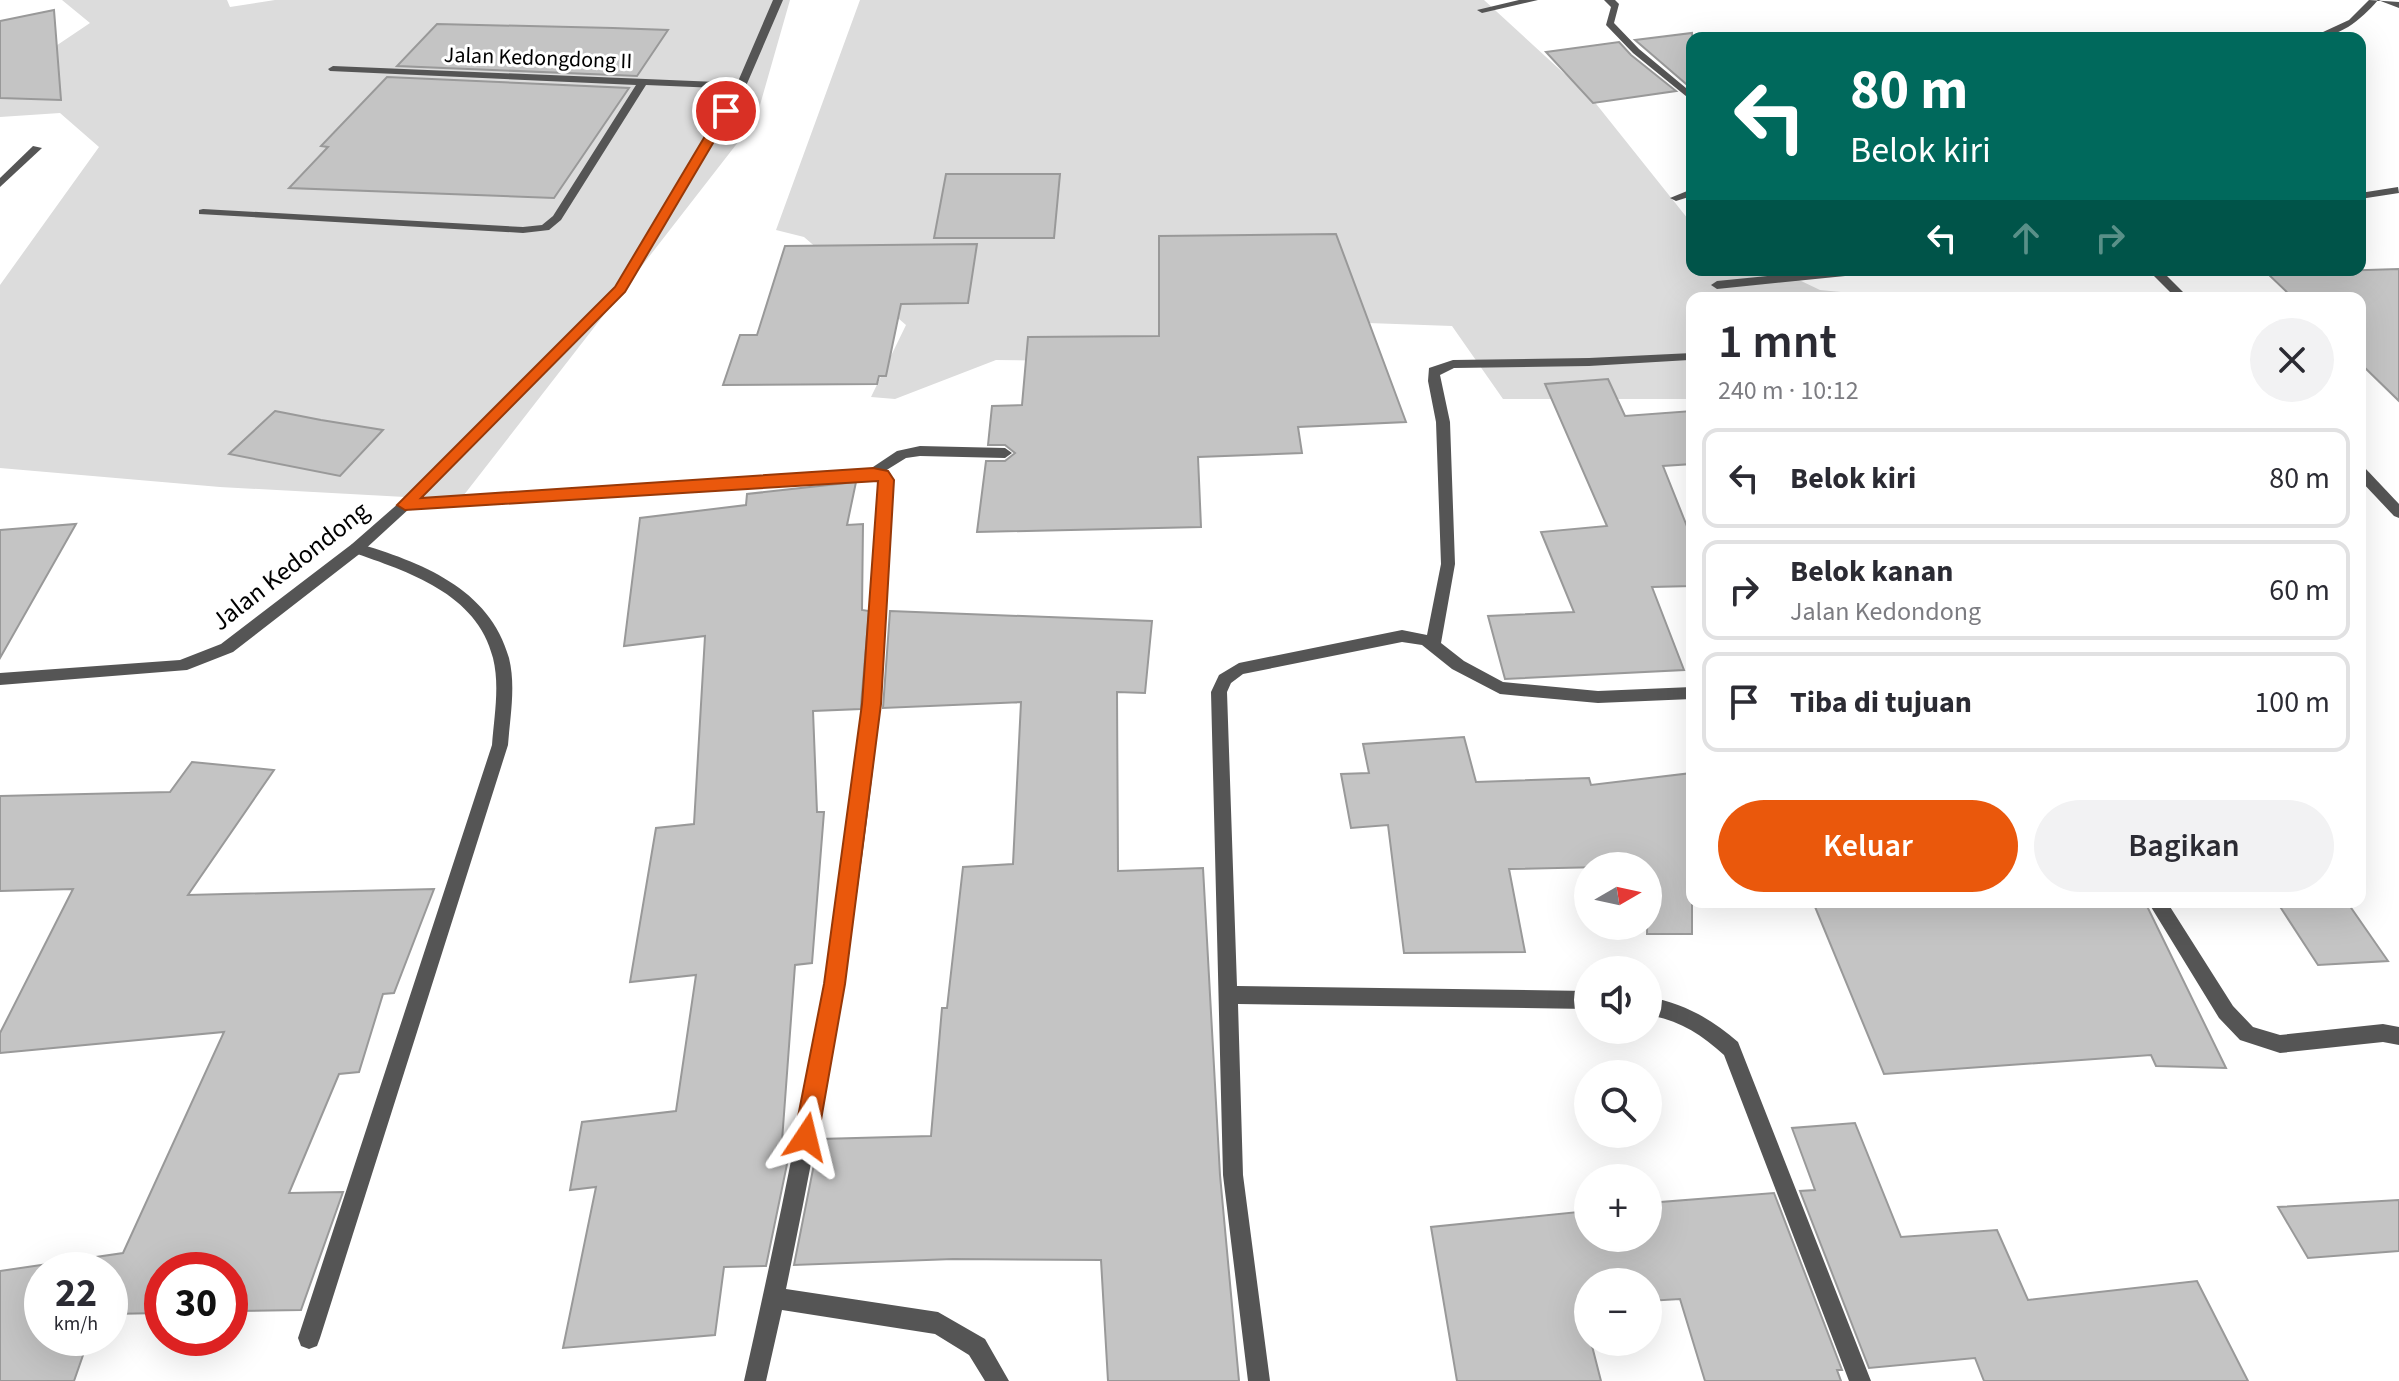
<!DOCTYPE html>
<html lang="id">
<meta charset="utf-8">
<style>
:root{--surface:#fff;--page:#f2f2f3;--text:#2b2b33;--muted:#7c7c81;--line:#e1e1e2;--accent:#ea580c}
body{margin:0;font-family:"Source Sans 3",sans-serif;background:var(--page);color:var(--text);height:100vh;display:flex;flex-direction:column;font-size:30px;white-space:nowrap}
*{box-sizing:border-box;margin:0}
p{font-size:26px;color:var(--muted)}
.icon{flex:none;width:44px;height:44px;fill:none;stroke:currentColor;stroke-width:2;stroke-linecap:round;stroke-linejoin:round}
.map{position:relative;flex:1;overflow:hidden}
.drawer{position:absolute;left:1686px;top:292px;width:680px;height:616px;display:flex;flex-direction:column;background:var(--surface);border-radius:16px;box-shadow:0 8px 32px #0002}
.drawer>*{flex:none}
.guide{position:absolute;left:1686px;top:32px;width:680px;height:244px;border-radius:16px;box-shadow:0 8px 32px #0002;background:#00695c;color:#fff;overflow:hidden}
.needle{width:52px;rotate:81deg}
.fabs{position:absolute;left:1574px;top:852px;display:grid;gap:16px}
.fabs a{display:grid;place-items:center;width:88px;height:88px;border-radius:50%;background:var(--surface);box-shadow:0 8px 32px #0002;font-size:40px}
.speed{position:absolute;left:24px;top:1252px;display:flex;gap:16px;font-size:40px;font-weight:700;text-align:center}
.speed>*{display:grid;place-content:center;width:104px;height:104px;border-radius:50%;background:var(--surface);box-shadow:0 8px 32px #0002;line-height:1}
.speed small{font-size:20px;font-weight:400}
.speed .limit{border:12px solid #d22;background:#fff;color:#111}
.pin{position:absolute;display:grid;place-items:center;width:68px;height:68px;color:#fff;margin:-34px;border:4px solid #fff;border-radius:50%;box-shadow:0 2px 8px #0007}
.me{position:absolute;width:88px;margin:-44px;rotate:10deg;stroke-linejoin:round;filter:drop-shadow(0 0 6px #0008)}
.turn{display:flex;align-items:center;gap:28px;height:168px;padding:0 32px;font-size:36px}
.turn .icon{width:104px;height:104px;stroke-width:2.5}
.turn b{display:block;font-size:56px;line-height:68px}
.lanes{display:flex;align-items:center;height:76px;padding:0 32px;background:#0003;justify-content:center;gap:40px;direction:ltr}
.lanes .off{opacity:.35}
.round{display:grid;place-items:center;flex:none;width:84px;height:84px;border-radius:42px;background:var(--page)}
.headline{display:flex;align-items:center;justify-content:space-between;height:136px;padding:0 32px}
h1{font-size:48px;font-weight:600;line-height:60px}
.cta{display:flex;gap:16px;margin-top:auto;padding:16px 32px}
.cta a{flex:1;height:92px;border-radius:48px;background:var(--accent);color:#fff;font-size:32px;font-weight:600;line-height:92px;text-align:center}
.cta a+a{background:var(--page);color:var(--text)}
ul{padding:0;list-style:none}
li{display:flex;align-items:center;gap:24px;height:100px;margin:0 16px 12px;padding:0 16px;border:4px solid var(--line);border-radius:16px}
li div{flex:1}
li b{display:block;font-size:30px}
li em{font-style:normal}
.map>svg:first-child{display:block}
</style>
<div class="map">
<svg width="2399" height="1381" viewBox="0 0 2399 1381">
<rect width="100%" height="100%" fill="#fff"/>
<!-- green -->
<g fill="#dcdcdc">
<path d="M62,0H227L230,7L275,0H790L756,119L460,500L220,487L0,468V285L99,147L60,113L0,117V67L38,58L90,23Z"/>
<path d="M860,0H1484L1593,100L1692,224V270H1778L1820,290L1904,298H1692V399H1503L1452,326L1202,317L1132,362L996,360L895,399L871,397L906,325L804,237L776,230Z"/>
</g>
<!-- building -->
<g fill="#c4c4c4" stroke="#999" stroke-width="2">
<path d="M54,10L61,100L0,98V21Z"/>
<path d="M437,24L613,28L668,30L637,76L397,66Z"/>
<path d="M1692,33V89L1635,40Z"/>
<path d="M1619,42L1631,55L1676,91L1593,103L1546,52Z"/>
<path d="M387,77L629,88L554,198L289,188L328,147L321,146Z"/>
<path d="M946,174H1060L1054,238H934Z"/>
<path d="M1336,234L1406,422L1298,427L1302,453L1198,457L1201,527L977,532L986,461H1005L1015,453L1005,445H988L992,406L1022,405L1028,337L1159,336V236Z"/>
<path d="M977,244L968,303L901,304L886,376H879L877,384L723,385L740,335H757L785,246Z"/>
<path d="M2399,269V401L2360,363V298H2293L2267,273Z"/>
<path d="M1608,379L1625,416L1692,411V464L1663,466L1692,539V586L1652,587L1684,670L1505,679L1488,616L1574,612L1541,532L1607,526L1545,384Z"/>
<path d="M275,411L321,420L383,430L340,476L229,454Z"/>
<path d="M856,482L847,525L863,524L862,610L869,611L861,705V709L813,711L817,812H824L812,963L795,965L782,1141L792,1140L766,1266L724,1267L715,1335L563,1348L596,1187L570,1190L582,1122L676,1111L696,975L630,982L656,828L694,824L705,636L624,646L640,518L746,505L747,494Z"/>
<path d="M76,524L0,658V530Z"/>
<path d="M890,611L1152,621L1145,693L1117,692L1118,871L1203,868L1220,1175L1239,1381H1108L1101,1260L953,1259L794,1265L819,1139L931,1136L942,1008H947L963,867L1013,864L1021,702L883,708Z"/>
<path d="M1464,737L1476,782L1589,778L1591,785L1692,773V934H1647L1648,866L1509,869L1525,952L1404,953L1388,825L1351,828L1341,774L1369,773L1363,744Z"/>
<path d="M192,762L274,770L188,895L434,889L394,993L383,994L359,1072L339,1074L289,1193L343,1192L301,1310L230,1311V1270H162V1313L110,1314V1270H42V1338H89L74,1381H0V1271L123,1253L224,1032L0,1053V1033L73,889L0,891V796L170,792Z"/>
<path d="M1813,902H2145L2226,1068L2156,1066L2151,1055L1884,1074Z"/>
<path d="M2277,902H2347L2388,961L2318,965Z"/>
<path d="M1855,1123L1901,1237L1997,1230L2028,1300L2197,1281L2248,1381H1984L1975,1358L1869,1368L1800,1191L1815,1190L1792,1128Z"/>
<path d="M1774,1193L1842,1370H1837L1841,1381H1705L1680,1299L1648,1301V1282H1588V1305H1582L1588,1342H1591L1601,1381H1457L1431,1227L1588,1211V1238H1648V1203Z"/>
<path d="M2399,1200V1251L2308,1258L2278,1207Z"/>
</g>
<g fill="none" stroke-linecap="round" stroke-linejoin="round">
<!-- minor -->
<g fill="#555" fill-rule="evenodd">
<path d="M1519,0H1538L1482,13L1477,10Z"/>
<path d="M1604,0H1615L1619,4L1614,23L1639,49L1692,93V101L1633,53L1606,25L1611,7Z"/>
<path d="M2369,0L2399,2V8L2378,0C2360,21 2339,38 2310,38L2349,20Z"/>
<path d="M333,66L741,83L746,86L741,89L646,85L561,220L549,230L523,233L199,214V210L203,209L523,227L542,225L553,216L636,85L330,71L328,69Z"/>
<path d="M33,146L42,148L0,187V178Z"/>
<path d="M2398,187L2399,193L2360,199V193Z"/>
<path d="M1692,189V196L1676,201L1670,198Z"/>
<path d="M1830,270H1871L1865,274L1717,289L1711,285L1717,281Z"/>
<path d="M2148,270H2161L2189,298H2176Z"/>
<path d="M1692,353V359L1689,360L1589,366L1454,368L1440,375L1450,422L1455,564L1441,643L1464,661L1503,682L1598,691L1692,687V699L1598,703L1500,694L1452,669L1422,645L1402,642L1243,674L1231,683L1227,692L1237,986L1588,991V1009L1238,1004L1243,1175L1270,1381H1248L1223,1175L1211,692L1219,675L1239,663L1402,630L1427,635L1441,564L1436,422L1428,381L1429,368L1453,360L1589,358Z"/>
<path d="M920,446L1005,448L1012,453L1005,458L920,456L906,458L885,471L893,480C889,554 887,629 880,704C861,900 826,1095 786,1289L938,1312L985,1339L1009,1381H985L969,1355L935,1334L782,1310L766,1381H744C794,1158 839,933 864,705C872,631 874,555 879,481L873,478L405,510L398,505L405,500L870,469L897,451Z"/>
<path d="M2360,466L2365,468L2399,504V518L2394,516L2360,480Z"/>
<path d="M357,543C420,562 490,588 509,658C516,686 510,717 508,745L320,1338L317,1346L309,1349L301,1346L298,1338L492,745C494,717 500,686 493,658C477,593 408,572 352,552L350,548L352,544Z"/>
<path d="M2148,902H2167L2233,1006L2253,1027L2280,1035L2383,1024L2399,1027V1045L2383,1042L2280,1053L2240,1040L2219,1018Z"/>
<path d="M1648,997C1683,1003 1712,1019 1738,1042L1871,1381H1849L1724,1055C1701,1034 1679,1020 1648,1015Z"/>
</g>
<!-- tertiary -->
<path fill="#555" fill-rule="evenodd" d="M773,0H783L746,86L624,292L410,508L362,552L233,652L187,670L0,685V673L180,660L221,644L352,544L400,502L615,287L736,86Z"/>
</g>
<!-- route -->
<path fill="#ea580c" stroke="#983908" stroke-width="2" d="M726,108L732,111L625,292L421,498L873,468L888,471L894,480L881,704L845,984L818,1137L814,1145L806,1149L798,1145L794,1137L824,984L862,704L878,481L405,510L397,505L615,287L720,111Z"/>
<g text-anchor="middle" dominant-baseline="central" stroke-width="6" stroke-linejoin="round" paint-order="stroke">
<!-- far-street labels -->
<g font-size="22" fill="#000" stroke="#fff">
<text transform="translate(538 58) rotate(2)">Jalan Kedongdong II</text>
</g>
<!-- street labels -->
<g font-size="26" fill="#000" stroke="#fff">
<text transform="translate(290 566) rotate(-38)">Jalan Kedondong</text>
</g>
</g>
</svg>
<div class="fabs">
<a><svg class="needle" viewBox="-14 -14 28 28"><path d="M0-13l5 13h-10z" fill="#e53935"/><path d="M0 13l5-13h-10z" fill="#7c7c81"/></svg></a>
<a><svg class="icon" aria-label="sound" viewBox="0 0 24 24"><path d="M4 9h4l5-4v14l-5-4H4zM17 9q2 3 0 6"/></svg></a>
<a><svg class="icon" aria-label="search" viewBox="0 0 24 24"><circle cx="10" cy="10" r="6"/><path d="M15 15l6 6"/></svg></a>
<a>+</a>
<a>−</a>
</div>
<div class="speed"><div>22<small>km/h</small></div><div class="limit">30</div></div>
<div class="pin" style="left:726px;top:111px;background:#d93025"><svg class="icon" aria-label="arrive" viewBox="0 0 24 24"><path d="M6 21V4h12l-3 4 3 4H6"/></svg></div>
<svg class="me" style="left:806px;top:1137px" viewBox="-20 -20 40 40"><path d="M0-17L14 15 0 8-14 15z" fill="#ea580c" stroke="#fff" stroke-width="4"/></svg>
<div class="guide">
<div class="turn"><svg class="icon" aria-label="left" viewBox="0 0 24 24"><path d="M17 20v-9H6M10 6l-5 5 5 5"/></svg><div><b>80 m</b>Belok kiri</div></div>
<div class="lanes"><svg class="icon" aria-label="left" viewBox="0 0 24 24"><path d="M17 20v-9H6M10 6l-5 5 5 5"/></svg><svg class="icon off" aria-label="ahead" viewBox="0 0 24 24"><path d="M12 20V5M6 11l6-6 6 6"/></svg><svg class="icon off" aria-label="right" viewBox="0 0 24 24"><path d="M7 20v-9h11M14 6l5 5-5 5"/></svg></div>
</div>
<section class="drawer">
<div class="headline"><div><h1>1 mnt</h1><p>240 m · 10:12</p></div><a class="round"><svg class="icon" aria-label="close" viewBox="0 0 24 24"><path d="M6 6l12 12M18 6L6 18"/></svg></a></div>
<ul>
<li><svg class="icon" aria-label="left" viewBox="0 0 24 24"><path d="M17 20v-9H6M10 6l-5 5 5 5"/></svg><div><b>Belok kiri</b></div><em>80 m</em></li>
<li><svg class="icon" aria-label="right" viewBox="0 0 24 24"><path d="M7 20v-9h11M14 6l5 5-5 5"/></svg><div><b>Belok kanan</b><p>Jalan Kedondong</p></div><em>60 m</em></li>
<li><svg class="icon" aria-label="arrive" viewBox="0 0 24 24"><path d="M6 21V4h12l-3 4 3 4H6"/></svg><div><b>Tiba di tujuan</b></div><em>100 m</em></li>
</ul>
<div class="cta"><a>Keluar</a><a>Bagikan</a></div>
</section>
</div>
